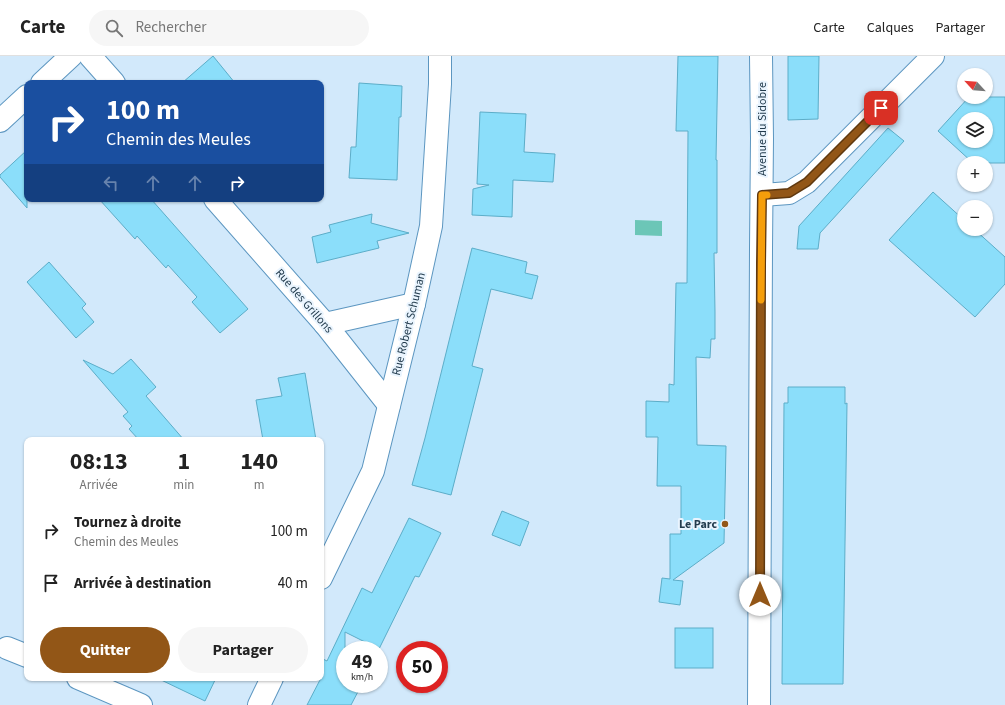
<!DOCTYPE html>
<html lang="fr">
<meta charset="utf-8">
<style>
:root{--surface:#fff;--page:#f6f6f6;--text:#222;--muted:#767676;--line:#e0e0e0;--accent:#925617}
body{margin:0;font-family:"Source Sans 3",sans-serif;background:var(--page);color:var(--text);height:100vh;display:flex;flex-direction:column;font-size:15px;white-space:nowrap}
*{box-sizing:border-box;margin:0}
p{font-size:13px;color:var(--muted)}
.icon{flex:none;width:22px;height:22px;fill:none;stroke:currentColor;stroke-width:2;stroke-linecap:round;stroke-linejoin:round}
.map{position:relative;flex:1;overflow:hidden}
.side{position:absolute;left:24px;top:381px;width:300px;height:244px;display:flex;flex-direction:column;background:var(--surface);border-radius:8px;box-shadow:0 1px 3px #0004}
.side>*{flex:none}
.top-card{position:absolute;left:24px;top:24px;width:300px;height:122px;border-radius:8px;box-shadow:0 1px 3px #0004;background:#1a4fa0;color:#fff;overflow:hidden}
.needle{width:26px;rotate:296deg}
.controls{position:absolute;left:957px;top:12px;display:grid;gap:8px}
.controls a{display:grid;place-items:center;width:36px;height:36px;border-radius:50%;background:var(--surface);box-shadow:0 1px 3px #0004;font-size:20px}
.speed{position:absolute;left:336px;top:585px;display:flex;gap:8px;font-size:20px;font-weight:700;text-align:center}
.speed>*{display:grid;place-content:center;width:52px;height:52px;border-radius:50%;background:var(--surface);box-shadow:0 1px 3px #0004;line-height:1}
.speed small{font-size:10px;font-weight:400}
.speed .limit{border:6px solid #d22;background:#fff;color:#111}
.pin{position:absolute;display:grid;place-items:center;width:34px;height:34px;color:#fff;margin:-17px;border-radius:8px;box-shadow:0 2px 6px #0006}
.me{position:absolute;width:44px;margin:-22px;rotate:0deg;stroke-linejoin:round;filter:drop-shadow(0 0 3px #0008)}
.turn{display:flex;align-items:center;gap:14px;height:84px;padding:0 16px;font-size:18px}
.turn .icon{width:52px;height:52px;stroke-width:2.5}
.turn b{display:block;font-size:28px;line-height:34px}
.lanes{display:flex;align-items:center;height:38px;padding:0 16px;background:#0003;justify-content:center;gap:20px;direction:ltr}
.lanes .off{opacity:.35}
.eta{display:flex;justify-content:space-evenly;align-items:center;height:68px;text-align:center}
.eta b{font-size:24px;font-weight:700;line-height:28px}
.primary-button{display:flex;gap:8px;margin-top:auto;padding:8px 16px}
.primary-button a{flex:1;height:46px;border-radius:24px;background:var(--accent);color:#fff;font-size:16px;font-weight:700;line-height:46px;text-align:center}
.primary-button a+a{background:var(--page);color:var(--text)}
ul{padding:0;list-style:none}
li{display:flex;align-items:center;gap:12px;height:52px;padding:0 16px}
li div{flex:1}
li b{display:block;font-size:15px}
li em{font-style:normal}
header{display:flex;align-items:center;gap:24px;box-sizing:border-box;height:56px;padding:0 20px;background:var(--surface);border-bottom:1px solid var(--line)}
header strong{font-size:19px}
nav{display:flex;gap:22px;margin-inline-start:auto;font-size:14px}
.search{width:280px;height:36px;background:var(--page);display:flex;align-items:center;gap:10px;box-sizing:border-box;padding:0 14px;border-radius:22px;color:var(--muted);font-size:15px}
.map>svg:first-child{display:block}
</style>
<header>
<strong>Carte</strong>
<div class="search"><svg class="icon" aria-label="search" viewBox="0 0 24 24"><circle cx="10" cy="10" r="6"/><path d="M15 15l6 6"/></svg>Rechercher</div>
<nav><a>Carte</a><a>Calques</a><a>Partager</a></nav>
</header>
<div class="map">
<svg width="1005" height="649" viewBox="0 0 1005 649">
<rect width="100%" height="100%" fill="#d2e9fb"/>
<!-- water -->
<path fill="#6cc6b7" d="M635,164L662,165V180L635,179Z"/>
<!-- building -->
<g fill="#8bdefa" stroke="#5cadc8" fill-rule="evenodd">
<path d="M213,0L235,27H182Z"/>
<path d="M678,0H718L716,104H717V197H714L715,256V283H711L710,302L696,301L697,389L726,390L724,487L673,524L683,525L680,549L659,546L662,522L670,523V478H681V430H657L658,381H646V345L669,346V328L674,329L676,227H687L688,75H676Z"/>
<path d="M788,0H819L818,63L788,64Z"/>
<path d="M359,27L402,30L401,61H399L397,124L349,122L351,91H356Z"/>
<path d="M969,41H1005V107H973L938,75ZM964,63H986V85H964Z"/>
<path d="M480,56L526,58L524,96L555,98L553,126L513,124L512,161L472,159L473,133L489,129L477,128Z"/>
<path d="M888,72L904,85L820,177L818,193H797L799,170Z"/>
<path d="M27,94V152L0,121V119Z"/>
<path d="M933,136L964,164V173H974L1005,201V228L975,261L889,184Z"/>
<path d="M99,143H151L248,253L220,277L192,246L197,241L168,209L166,212L137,180L135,183Z"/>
<path d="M372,158L371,167L409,177L377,185L379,192L317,207L312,181L331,176L329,169Z"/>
<path d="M472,192L527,206L525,217L538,220L532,243L491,233L472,310L483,313L451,439L412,429L425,382Z"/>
<path d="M49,206L86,248L82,252L94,266L76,282L27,226Z"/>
<path d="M131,303L156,331L146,340L184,384H139L129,373L132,370L123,360L128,356L83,304L113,318Z"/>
<path d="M305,317L316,384H263L256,344L282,340L278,322Z"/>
<path d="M788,331H845V348L847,347L843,628H782L784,347H788Z"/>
<path d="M502,455L529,466L520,490L492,479Z"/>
<path d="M409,462L441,477L419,521L415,520L379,593L345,576V628H362L351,649H307L321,622V602L327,605L362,532L372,537Z"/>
<rect x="675" y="572" width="38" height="40"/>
<path d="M157,622H216L205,645Z"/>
</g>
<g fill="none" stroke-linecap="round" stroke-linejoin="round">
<!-- minor casing -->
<g stroke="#5c96c0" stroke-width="24">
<g id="minor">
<path d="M90,0L114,27"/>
<path d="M42,27L71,0"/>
<path d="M0,65L27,40"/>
<path d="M762,139L789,137L807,126L933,0"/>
<path d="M215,143L325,268L389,349"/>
<path d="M325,268L414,248"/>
<path d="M321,522L373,415L414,248L431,170L440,28V0"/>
<path d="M7,592L27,600"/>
<path d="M78,622L141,649"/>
<path d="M259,649L272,622"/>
</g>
</g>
<!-- major casing -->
<g stroke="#5c96c0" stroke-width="24">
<path id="major" d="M759,649L761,192L762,82L761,0"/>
</g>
<!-- minor -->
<use href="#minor" stroke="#fff" stroke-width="22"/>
<!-- major -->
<use href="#major" stroke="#fff" stroke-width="22"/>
</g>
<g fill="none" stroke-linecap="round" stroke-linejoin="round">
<!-- route casing -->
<g stroke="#5f380f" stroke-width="10">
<path id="route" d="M760,539L761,208L762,139L789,137L807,126L881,52"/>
</g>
<!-- route -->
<use href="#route" stroke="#925617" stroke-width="7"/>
<!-- slow -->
<path stroke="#f59e0b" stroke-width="7" d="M761,244L762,139H767"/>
</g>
<!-- markers -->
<circle fill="#925617" stroke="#e9f4fe" stroke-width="1.5" cx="725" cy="468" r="4"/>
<g text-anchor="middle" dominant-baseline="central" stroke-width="4" stroke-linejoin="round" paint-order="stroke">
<!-- street labels -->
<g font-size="12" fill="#233c4e" stroke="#e9f4fe">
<text transform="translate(762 73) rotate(-90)">Avenue du Sidobre</text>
<text transform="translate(304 245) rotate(49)">Rue des Grillons</text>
<text transform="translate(409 268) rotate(-76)">Rue Robert Schuman</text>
</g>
<!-- poi labels -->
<g font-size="12" font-weight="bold" fill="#233c4e" stroke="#e9f4fe" text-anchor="end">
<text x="717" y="468">Le Parc</text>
</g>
</g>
</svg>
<div class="controls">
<a><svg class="needle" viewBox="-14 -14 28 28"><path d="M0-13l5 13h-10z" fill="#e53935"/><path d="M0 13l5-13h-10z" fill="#767676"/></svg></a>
<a><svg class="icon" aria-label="layers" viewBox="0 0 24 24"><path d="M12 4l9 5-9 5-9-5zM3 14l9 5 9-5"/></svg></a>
<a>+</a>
<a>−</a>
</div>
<div class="speed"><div>49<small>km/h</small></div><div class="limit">50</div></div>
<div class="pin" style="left:881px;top:52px;background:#d93025"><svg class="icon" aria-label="arrive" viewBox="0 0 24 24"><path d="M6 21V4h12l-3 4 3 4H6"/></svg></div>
<svg class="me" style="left:760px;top:539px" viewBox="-20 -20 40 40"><circle r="19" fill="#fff"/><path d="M0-13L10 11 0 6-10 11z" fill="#925617"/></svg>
<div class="top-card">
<div class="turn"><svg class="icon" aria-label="right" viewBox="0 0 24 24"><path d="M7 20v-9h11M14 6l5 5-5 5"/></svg><div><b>100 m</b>Chemin des Meules</div></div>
<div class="lanes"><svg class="icon off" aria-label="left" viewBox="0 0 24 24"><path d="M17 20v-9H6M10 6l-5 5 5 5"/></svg><svg class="icon off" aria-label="ahead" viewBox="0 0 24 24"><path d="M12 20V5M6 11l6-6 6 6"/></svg><svg class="icon off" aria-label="ahead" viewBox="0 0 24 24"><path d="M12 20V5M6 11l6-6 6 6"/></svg><svg class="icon" aria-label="right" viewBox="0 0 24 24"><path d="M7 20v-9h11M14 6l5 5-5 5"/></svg></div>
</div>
<section class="side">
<div class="eta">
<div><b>08:13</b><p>Arrivée</p></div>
<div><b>1</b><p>min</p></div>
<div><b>140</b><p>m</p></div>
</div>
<ul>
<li><svg class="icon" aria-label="right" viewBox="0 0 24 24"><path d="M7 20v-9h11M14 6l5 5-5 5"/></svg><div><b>Tournez à droite</b><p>Chemin des Meules</p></div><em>100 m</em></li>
<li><svg class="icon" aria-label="arrive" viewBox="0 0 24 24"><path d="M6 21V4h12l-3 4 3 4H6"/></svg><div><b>Arrivée à destination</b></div><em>40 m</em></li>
</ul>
<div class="primary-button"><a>Quitter</a><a>Partager</a></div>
</section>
</div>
